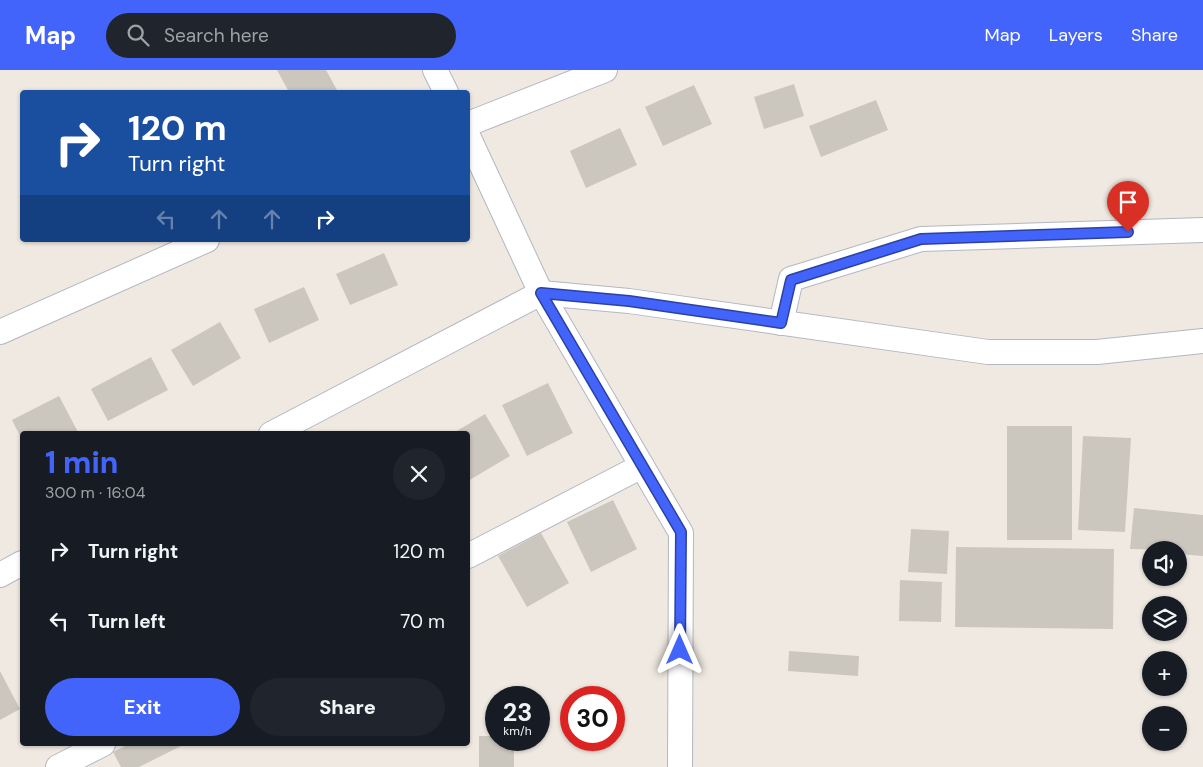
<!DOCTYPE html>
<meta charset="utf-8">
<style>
body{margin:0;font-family:"DM Sans",sans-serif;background:#20242c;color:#f1f3f6;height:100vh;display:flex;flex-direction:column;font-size:19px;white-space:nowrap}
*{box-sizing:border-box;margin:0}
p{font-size:16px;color:#9ea1a6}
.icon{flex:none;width:28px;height:28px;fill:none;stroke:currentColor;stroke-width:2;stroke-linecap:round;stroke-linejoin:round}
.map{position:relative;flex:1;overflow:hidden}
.side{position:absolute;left:20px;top:361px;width:450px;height:315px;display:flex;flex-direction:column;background:#171b24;border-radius:5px;box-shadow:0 1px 4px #0004}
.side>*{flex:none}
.top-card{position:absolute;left:20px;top:20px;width:450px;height:152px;border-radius:5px;box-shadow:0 1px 4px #0004;background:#1a4fa0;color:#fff;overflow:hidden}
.fabs{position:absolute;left:1142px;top:471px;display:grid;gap:10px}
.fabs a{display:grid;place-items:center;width:45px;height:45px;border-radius:50%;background:#171b24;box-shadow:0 1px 4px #0004;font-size:25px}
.speed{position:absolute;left:485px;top:616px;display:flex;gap:10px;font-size:25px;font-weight:700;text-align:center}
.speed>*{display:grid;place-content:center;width:65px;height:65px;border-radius:50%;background:#171b24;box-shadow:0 1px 4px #0004;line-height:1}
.speed small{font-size:12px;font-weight:400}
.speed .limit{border:8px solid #d22;background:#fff;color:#111}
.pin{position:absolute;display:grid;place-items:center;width:42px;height:42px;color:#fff;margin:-51px -21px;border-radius:50% 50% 50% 0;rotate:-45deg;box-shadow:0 0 5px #0007}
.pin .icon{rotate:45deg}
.me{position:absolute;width:55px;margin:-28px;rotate:0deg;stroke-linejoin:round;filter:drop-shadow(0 0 4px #0008)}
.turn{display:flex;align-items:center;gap:18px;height:105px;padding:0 25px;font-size:22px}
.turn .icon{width:65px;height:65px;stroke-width:2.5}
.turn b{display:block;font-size:35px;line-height:42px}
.lanes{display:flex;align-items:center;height:48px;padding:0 25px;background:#0003;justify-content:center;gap:25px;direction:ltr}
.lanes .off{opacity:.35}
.round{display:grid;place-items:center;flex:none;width:52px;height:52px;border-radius:26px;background:#20242c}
.overview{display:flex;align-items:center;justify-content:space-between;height:85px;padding:0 25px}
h1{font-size:30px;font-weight:800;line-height:38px;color:#4264fb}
.button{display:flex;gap:10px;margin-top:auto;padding:10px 25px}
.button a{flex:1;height:58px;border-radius:30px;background:#4264fb;color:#fff;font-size:20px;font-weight:800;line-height:58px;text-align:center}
.button a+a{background:#20242c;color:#f1f3f6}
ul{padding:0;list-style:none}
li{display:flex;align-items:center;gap:15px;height:70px;padding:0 25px}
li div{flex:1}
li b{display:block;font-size:19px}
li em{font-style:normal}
header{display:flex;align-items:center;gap:30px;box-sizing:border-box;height:70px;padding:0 25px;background:#4264fb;color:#fff}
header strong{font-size:24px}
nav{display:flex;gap:28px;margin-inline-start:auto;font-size:18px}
.search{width:350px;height:45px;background:#20242c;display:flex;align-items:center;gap:12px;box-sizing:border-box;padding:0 18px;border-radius:28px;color:#9ea1a6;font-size:19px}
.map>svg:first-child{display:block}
.building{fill:#cbc7bf}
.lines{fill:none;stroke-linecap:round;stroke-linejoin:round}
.street-casing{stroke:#b4b7c1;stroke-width:26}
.street{stroke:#fff;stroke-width:24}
.route-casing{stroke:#2b41a3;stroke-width:12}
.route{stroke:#4264fb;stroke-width:9}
</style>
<header>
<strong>Map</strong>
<div class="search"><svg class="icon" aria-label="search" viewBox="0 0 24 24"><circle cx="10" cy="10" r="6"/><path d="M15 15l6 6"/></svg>Search here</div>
<nav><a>Map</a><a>Layers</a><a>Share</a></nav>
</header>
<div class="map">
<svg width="1203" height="697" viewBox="0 0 1203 697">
<rect width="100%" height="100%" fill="#efe9e1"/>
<g class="building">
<path d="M277,0h49l12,22h-49z"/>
<path d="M794,14l10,32 -40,13 -10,-32z"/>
<path d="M694,15l18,39 -49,22 -18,-39z"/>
<path d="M876,30l12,30 -67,27 -12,-31z"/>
<path d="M620,58l17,37 -51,23 -16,-37z"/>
<path d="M384,183l14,32 -48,20 -14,-31z"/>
<path d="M304,217l15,33 -50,23 -15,-34z"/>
<path d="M220,252l21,36 -48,28 -22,-36z"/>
<path d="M151,287l17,33 -60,31 -17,-32z"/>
<path d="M548,313l25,50 -46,23 -25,-51z"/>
<path d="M59,326l20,38h-57v6l-10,-20z"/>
<path d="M485,344l25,42 -42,25v-47h-16z"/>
<rect x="1007" y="356" width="65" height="114"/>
<path d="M1083,366l48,2 -6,94 -47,-2z"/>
<path d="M613,430l24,49 -46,23 -24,-50z"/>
<path d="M1134,438l69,7v41l-24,-2v-4l-49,-1z"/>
<path d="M911,459l38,2 -2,43 -39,-2z"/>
<path d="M541,463l28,50 -42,24 -29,-51z"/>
<path d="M956,477l158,2 -1,80 -158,-2z"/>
<path d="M900,510l42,2 -1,40 -42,-1z"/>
<path d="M789,581l70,5 -1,20 -70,-5z"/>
<path d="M0,601l20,38 -20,11z"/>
<path d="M479,666h17v4h18v27h-35z"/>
<path d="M129,674h56l-46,23h-18l-8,-15z"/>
</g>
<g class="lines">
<defs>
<g id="street">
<path d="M435,0l11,22"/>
<path d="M468,54l137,-54"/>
<path d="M468,66l73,157 140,240 -1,234"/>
<path d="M781,253l10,-44 130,-40 282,-9"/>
<path d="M0,262l207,-92"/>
<path d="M271,364l270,-141 88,8 359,51h109l106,-11"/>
<path d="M468,486l174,-90"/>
<path d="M0,505l22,-12"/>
<path d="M58,697l45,-23"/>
</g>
</defs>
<use href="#street" class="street-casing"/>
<use href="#street" class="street"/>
</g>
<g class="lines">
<defs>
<path id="route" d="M680,580l1,-118 -140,-239 88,8 152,22 10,-43 130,-41 207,-7"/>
</defs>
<use href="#route" class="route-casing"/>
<use href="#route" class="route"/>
</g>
</svg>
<div class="fabs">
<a><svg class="icon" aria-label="sound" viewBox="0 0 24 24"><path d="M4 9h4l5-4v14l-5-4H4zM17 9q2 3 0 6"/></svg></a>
<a><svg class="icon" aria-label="layers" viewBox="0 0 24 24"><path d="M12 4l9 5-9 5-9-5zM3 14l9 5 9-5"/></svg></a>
<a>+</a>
<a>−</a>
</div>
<div class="speed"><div>23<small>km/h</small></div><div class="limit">30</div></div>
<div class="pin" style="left:1128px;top:162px;background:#d93025"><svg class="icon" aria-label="arrive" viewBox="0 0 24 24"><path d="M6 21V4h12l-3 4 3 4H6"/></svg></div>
<svg class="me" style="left:680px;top:580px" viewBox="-20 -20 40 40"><path d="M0-17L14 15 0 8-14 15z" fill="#4264fb" stroke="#fff" stroke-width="4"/></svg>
<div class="top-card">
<div class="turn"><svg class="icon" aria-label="right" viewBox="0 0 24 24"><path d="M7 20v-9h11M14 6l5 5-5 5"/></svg><div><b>120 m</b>Turn right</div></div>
<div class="lanes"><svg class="icon off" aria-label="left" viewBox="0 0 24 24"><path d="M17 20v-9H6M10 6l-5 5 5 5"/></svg><svg class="icon off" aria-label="ahead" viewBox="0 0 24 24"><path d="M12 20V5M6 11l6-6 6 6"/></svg><svg class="icon off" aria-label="ahead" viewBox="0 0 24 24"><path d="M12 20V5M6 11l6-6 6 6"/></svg><svg class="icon" aria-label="right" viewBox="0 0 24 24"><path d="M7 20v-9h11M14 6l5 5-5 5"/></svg></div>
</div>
<section class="side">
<div class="overview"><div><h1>1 min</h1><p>300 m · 16:04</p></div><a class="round"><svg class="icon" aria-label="close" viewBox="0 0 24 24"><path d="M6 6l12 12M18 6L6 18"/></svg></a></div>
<ul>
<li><svg class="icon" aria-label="right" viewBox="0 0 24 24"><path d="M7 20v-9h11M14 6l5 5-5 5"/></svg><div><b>Turn right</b></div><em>120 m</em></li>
<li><svg class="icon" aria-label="left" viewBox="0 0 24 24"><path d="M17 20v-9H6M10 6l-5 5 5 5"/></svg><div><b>Turn left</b></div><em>70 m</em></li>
</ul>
<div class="button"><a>Exit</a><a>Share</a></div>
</section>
</div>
